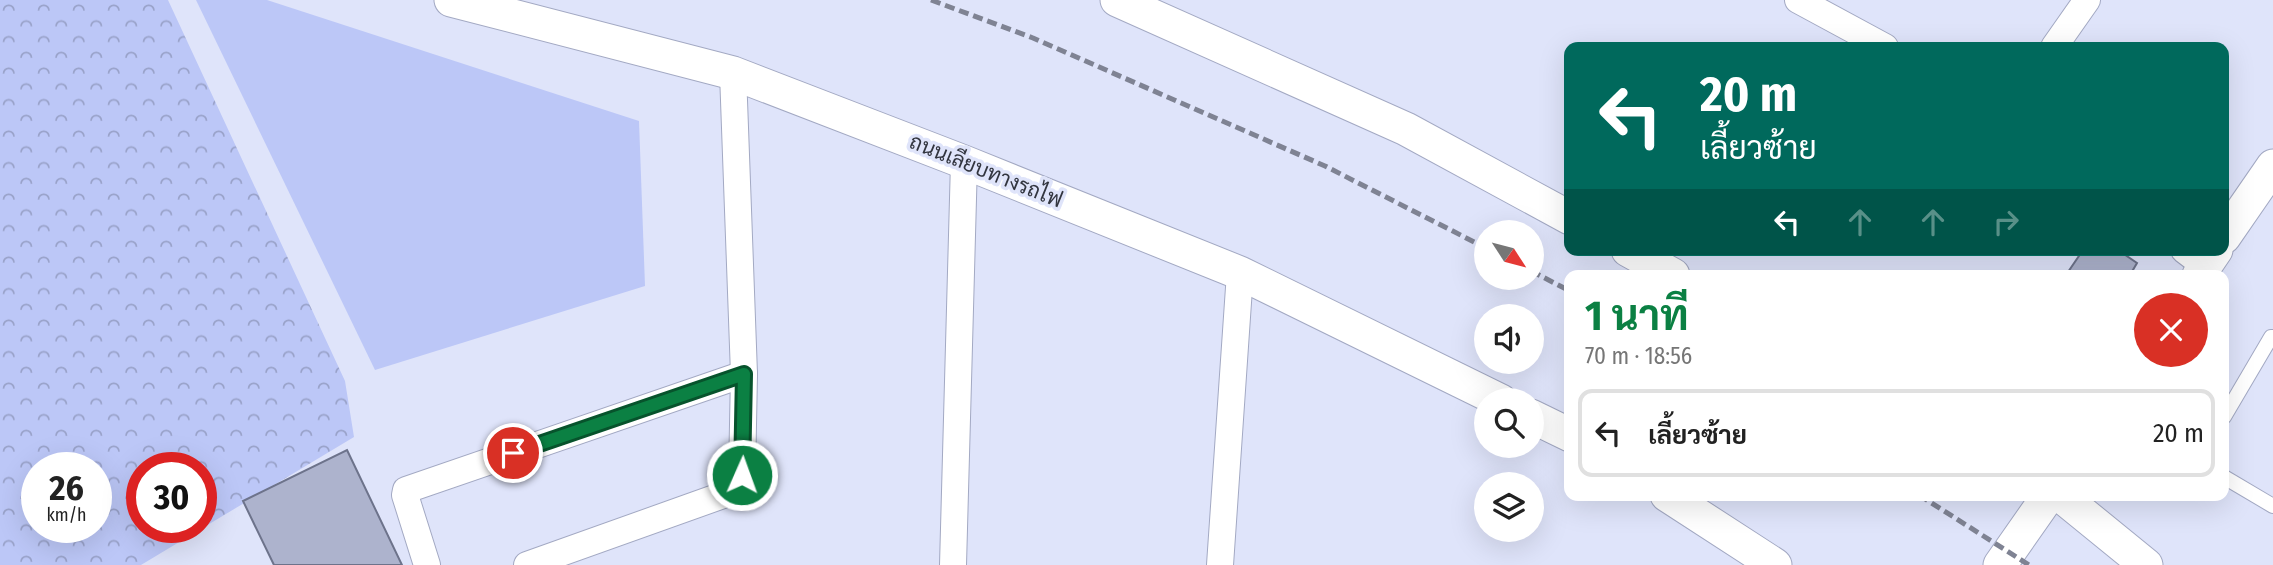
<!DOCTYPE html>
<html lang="th">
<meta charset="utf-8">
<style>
body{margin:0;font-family:"Fira Sans Condensed",Sarabun,sans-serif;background:#f2f2f2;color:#222;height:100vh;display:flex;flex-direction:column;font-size:26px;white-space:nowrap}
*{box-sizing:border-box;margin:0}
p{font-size:23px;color:#767676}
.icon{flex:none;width:38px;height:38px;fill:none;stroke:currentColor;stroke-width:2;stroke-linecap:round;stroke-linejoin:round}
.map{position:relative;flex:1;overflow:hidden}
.drawer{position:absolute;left:1564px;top:270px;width:665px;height:231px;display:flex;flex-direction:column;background:#fff;border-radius:14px;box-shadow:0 7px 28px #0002}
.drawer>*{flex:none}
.top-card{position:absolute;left:1564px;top:42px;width:665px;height:214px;border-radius:14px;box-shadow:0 7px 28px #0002;background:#00695c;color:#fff;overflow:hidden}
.needle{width:46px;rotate:126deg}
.fabs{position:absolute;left:1474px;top:220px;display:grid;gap:14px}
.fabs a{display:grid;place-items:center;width:70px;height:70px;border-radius:50%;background:#fff;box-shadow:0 7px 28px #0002;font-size:35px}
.speed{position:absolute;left:21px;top:452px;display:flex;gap:14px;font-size:35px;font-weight:700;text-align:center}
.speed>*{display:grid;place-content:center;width:91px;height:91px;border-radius:50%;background:#fff;box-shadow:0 7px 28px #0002;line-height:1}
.speed small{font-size:18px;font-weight:400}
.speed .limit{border:10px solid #d22;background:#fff;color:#111}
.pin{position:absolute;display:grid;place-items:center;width:60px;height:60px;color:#fff;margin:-30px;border:4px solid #fff;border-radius:50%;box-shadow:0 2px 7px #0007}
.me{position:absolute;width:77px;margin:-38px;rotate:2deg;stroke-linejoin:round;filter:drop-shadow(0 0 5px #0008)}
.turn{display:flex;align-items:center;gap:24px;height:147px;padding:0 21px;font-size:32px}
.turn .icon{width:91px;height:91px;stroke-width:2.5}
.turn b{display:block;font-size:49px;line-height:60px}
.lanes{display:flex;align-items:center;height:66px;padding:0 21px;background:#0003;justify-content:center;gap:35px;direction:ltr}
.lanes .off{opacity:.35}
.round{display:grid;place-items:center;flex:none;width:74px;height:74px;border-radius:37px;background:#f2f2f2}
.headline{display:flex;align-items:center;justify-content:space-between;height:119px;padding:0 21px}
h1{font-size:42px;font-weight:700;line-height:52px;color:#0b8043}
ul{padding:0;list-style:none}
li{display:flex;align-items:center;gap:21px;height:88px;margin:0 14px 10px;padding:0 7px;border:4px solid #e0e0e0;border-radius:14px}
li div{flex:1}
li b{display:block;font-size:26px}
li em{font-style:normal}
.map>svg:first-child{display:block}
.grass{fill:#bcc7f7}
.forest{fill:url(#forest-crowns);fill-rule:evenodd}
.building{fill:#adb3cd;stroke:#6d738b;stroke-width:2}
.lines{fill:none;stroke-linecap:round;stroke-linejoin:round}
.service-casing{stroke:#a3a9c3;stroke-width:16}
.minor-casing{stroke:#a3a9c3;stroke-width:28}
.tertiary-casing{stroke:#a3a9c3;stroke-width:35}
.service{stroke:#fff;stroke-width:14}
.minor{stroke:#fff;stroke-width:26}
.tertiary{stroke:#fff;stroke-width:33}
.rail{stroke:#7f8393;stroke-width:5;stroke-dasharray:10 5;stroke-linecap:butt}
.route-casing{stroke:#07532c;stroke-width:18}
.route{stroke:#0b8043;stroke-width:12}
.labels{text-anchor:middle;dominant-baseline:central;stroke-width:7;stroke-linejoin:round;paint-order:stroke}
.street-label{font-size:21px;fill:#32353f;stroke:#dfe4fa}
</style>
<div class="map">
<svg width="2273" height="565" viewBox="0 0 2273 565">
<defs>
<pattern id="forest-crowns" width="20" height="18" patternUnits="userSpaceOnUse" patternTransform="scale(1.75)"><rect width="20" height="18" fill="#bcc7f7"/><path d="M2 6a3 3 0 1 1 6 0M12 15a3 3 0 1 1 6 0" fill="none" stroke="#99a2c9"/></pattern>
</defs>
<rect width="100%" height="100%" fill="#dfe4fa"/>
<path class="grass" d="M196,0h71l372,121 6,165 -270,84z"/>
<path class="forest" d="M0,0h168l177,381 9,56 -213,128h-141zM37,467h59v60h-59zM142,467h59v60h-59z"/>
<g class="building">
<path d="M2083,250h35l19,13 -7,12h-64z"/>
<path d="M347,450l55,115h-128l-31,-64z"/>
</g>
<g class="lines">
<defs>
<g id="service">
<path d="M2224,417l47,-80h2"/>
<path d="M2224,477l49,29"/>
</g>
<g id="minor">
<path d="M1798,0l87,47"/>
<path d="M2054,47l33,-47"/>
<path d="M2184,250l21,16"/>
<path d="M427,565l-22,-70 1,-5 338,-116"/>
<path d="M527,565l199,-71 9,-8 7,-11 2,-101 -11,-301"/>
<path d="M953,565l11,-403"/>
<path d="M1220,565l20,-292"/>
</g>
<g id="tertiary">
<path d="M451,0l282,73 231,89 276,111 261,128"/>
<path d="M1117,0l289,129 164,89"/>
<path d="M2224,237l49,-71"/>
<path d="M1628,250l45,25"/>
<path d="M2199,275l17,-25"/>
<path d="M1531,416l39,19"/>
<path d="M1667,495l108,70"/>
<path d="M2060,495l86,70"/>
<path d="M2000,565l49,-70"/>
</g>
</defs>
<use href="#service" class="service-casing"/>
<use href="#minor" class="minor-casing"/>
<use href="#tertiary" class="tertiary-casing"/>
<use href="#service" class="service"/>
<use href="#minor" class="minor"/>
<use href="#tertiary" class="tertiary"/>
<g class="rail">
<path d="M931,0l102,38 292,128 161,82"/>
<path d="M1531,271l39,20"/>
<path d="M1919,495l110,70"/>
</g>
</g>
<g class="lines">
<defs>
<path id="route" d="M513,453l231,-79 -2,101"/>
</defs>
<use href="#route" class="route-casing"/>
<use href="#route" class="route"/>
</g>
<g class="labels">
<g class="street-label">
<text transform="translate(986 171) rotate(22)">ถนนเลียบทางรถไฟ</text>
</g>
</g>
</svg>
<div class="fabs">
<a><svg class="needle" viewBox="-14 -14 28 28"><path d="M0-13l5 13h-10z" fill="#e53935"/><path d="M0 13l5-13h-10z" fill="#767676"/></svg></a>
<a><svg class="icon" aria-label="sound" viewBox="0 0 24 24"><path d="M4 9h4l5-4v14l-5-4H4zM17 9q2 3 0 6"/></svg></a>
<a><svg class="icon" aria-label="search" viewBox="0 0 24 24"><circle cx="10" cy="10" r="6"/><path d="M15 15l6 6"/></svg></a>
<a><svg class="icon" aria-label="layers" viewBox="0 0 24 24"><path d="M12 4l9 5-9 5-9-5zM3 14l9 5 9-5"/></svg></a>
</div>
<div class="speed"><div>26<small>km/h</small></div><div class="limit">30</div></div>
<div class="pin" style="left:513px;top:453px;background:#d93025"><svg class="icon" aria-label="arrive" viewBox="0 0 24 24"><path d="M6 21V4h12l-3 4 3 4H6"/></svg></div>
<svg class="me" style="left:742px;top:475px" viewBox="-20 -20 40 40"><circle r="17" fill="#0b8043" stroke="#fff" stroke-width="3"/><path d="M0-11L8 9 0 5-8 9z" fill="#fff"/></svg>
<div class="top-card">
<div class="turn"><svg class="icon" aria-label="left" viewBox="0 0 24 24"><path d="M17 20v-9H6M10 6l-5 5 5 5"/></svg><div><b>20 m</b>เลี้ยวซ้าย</div></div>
<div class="lanes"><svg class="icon" aria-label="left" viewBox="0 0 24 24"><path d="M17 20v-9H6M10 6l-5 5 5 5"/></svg><svg class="icon off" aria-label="ahead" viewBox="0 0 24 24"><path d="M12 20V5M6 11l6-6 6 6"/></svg><svg class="icon off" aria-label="ahead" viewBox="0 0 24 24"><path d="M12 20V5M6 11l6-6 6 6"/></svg><svg class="icon off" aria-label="right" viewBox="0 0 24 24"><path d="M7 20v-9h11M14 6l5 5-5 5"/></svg></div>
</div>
<section class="drawer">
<div class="headline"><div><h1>1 นาที</h1><p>70 m · 18:56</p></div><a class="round" style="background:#d93025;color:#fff"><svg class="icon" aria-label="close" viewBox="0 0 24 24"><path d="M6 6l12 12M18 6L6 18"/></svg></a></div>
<ul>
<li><svg class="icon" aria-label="left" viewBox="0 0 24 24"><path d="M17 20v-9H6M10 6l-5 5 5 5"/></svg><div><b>เลี้ยวซ้าย</b></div><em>20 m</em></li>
</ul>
</section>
</div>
